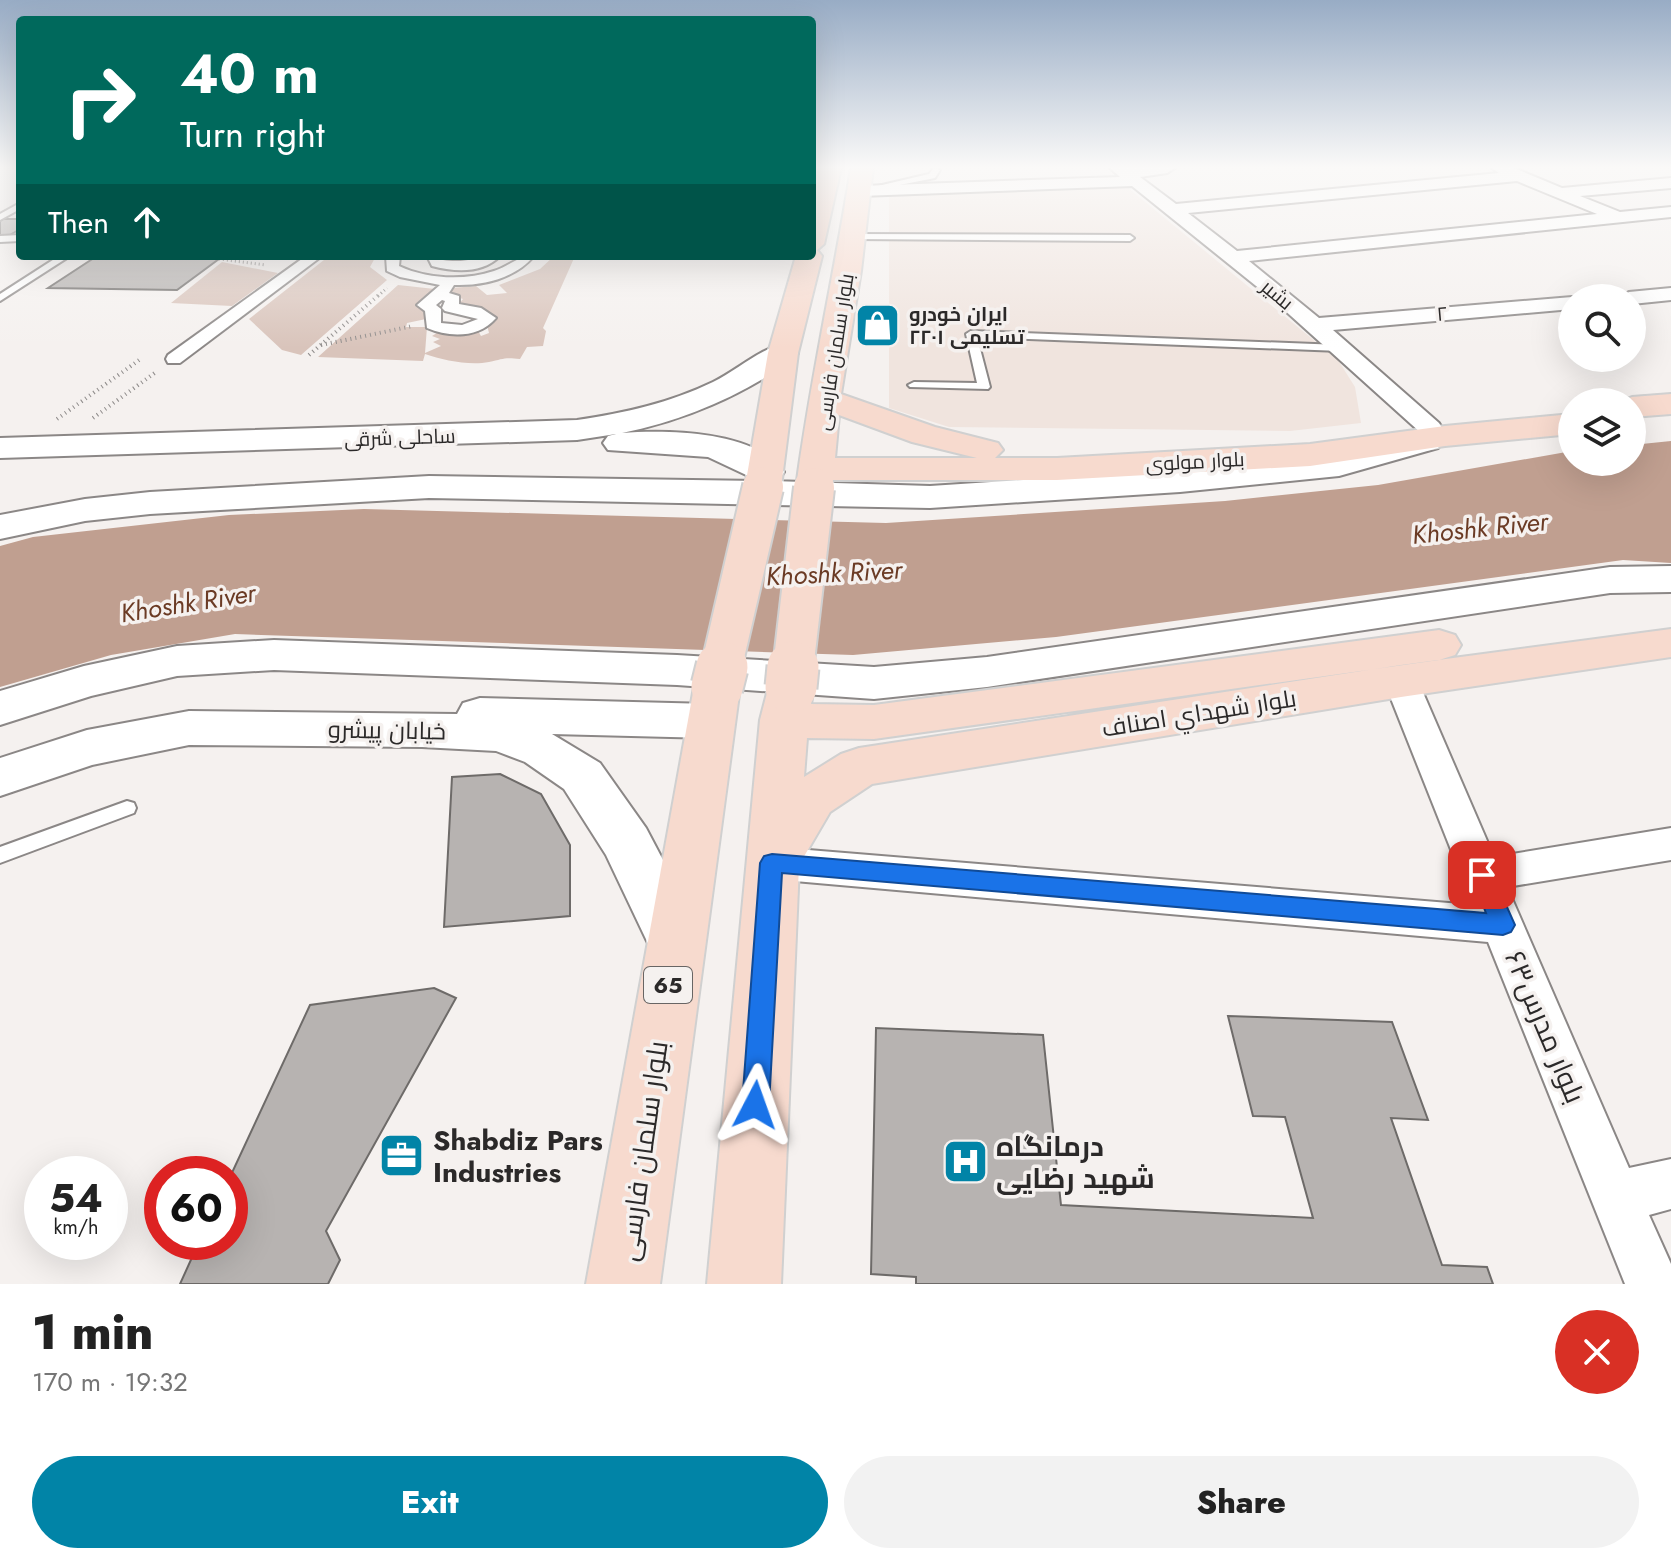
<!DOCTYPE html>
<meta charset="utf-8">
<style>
body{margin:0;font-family:Jost,Cairo,sans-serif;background:#f2f2f2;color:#222;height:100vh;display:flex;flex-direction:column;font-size:30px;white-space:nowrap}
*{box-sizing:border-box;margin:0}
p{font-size:26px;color:#767676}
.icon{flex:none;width:44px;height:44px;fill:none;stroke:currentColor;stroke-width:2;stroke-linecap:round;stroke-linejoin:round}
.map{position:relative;height:1284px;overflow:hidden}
.panel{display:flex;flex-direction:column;background:#fff;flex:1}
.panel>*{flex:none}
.hud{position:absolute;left:16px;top:16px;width:800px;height:244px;border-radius:8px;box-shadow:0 8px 32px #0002;background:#00695c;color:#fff;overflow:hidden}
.tools{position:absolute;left:1558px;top:284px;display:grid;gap:16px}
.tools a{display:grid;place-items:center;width:88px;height:88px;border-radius:50%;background:#fff;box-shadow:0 8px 32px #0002;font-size:40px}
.speed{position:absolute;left:24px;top:1156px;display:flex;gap:16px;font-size:40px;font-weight:700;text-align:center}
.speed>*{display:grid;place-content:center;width:104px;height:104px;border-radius:50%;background:#fff;box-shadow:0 8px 32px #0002;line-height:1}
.speed small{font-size:20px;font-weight:400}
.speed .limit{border:12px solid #d22;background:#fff;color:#111}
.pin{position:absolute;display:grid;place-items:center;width:68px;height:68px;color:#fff;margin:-34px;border-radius:16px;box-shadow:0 4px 12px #0006}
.me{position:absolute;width:88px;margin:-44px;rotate:4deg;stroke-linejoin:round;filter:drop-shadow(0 0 6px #0008)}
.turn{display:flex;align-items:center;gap:28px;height:168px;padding:0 32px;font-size:36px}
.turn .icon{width:104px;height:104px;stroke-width:2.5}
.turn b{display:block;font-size:56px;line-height:68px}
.then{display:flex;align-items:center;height:76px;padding:0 32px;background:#0003;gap:16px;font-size:30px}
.round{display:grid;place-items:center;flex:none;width:84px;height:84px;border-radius:42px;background:#f2f2f2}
.summary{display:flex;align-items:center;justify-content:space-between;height:136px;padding:0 32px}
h1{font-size:48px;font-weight:800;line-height:60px}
.primary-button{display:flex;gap:16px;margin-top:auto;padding:16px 32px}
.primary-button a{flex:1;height:92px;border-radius:48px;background:#0184a7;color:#fff;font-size:32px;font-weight:800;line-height:92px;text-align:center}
.primary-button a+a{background:#f2f2f2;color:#222}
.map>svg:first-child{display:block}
.built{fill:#f0e4de}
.green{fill:#d9c4bb}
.water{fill:#c09f90}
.building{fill:#b7b3b1;stroke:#6e6b69;stroke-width:2}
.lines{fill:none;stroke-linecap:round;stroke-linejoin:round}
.service-casing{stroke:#8b8786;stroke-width:4}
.pedestrian-casing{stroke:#8b8786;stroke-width:4}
.minor-casing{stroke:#8b8786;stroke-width:4}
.secondary-casing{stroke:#8b8786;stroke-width:4}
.primary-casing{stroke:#d0d0d0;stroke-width:4}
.path-far1{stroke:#8e8b8a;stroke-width:3;stroke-dasharray:1 3;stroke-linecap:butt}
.path{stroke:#8e8b8a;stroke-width:4;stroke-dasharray:1 4;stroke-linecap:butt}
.service{fill:#fff;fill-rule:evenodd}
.pedestrian{fill:#fff;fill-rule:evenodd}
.minor{fill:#fff;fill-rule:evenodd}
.secondary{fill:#fff;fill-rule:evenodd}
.primary{fill:#f7dace;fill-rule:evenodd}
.primary-bridge-far1-casing{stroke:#d0d0d0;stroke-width:44;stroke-linecap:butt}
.primary-bridge-casing{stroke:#d0d0d0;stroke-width:55;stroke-linecap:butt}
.primary-bridge-far1{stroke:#f7dace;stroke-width:40}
.primary-bridge{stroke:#f7dace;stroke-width:51}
.route{fill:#1a73e8;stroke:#114b97;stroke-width:2}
.labels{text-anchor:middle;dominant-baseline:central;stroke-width:7;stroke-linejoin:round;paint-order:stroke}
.far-street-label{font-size:20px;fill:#2b2929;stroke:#f5f1ef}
.far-poi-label{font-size:20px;font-weight:bold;fill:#2b2929;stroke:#f5f1ef;text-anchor:start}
.shield{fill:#f5f1ef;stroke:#686564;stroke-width:2}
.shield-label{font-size:22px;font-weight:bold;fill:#2b2929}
.street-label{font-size:24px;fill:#2b2929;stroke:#f5f1ef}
.water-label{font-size:26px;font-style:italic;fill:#6b3b25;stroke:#f5f1ef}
.near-street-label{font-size:28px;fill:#2b2929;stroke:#f5f1ef}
.near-poi-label{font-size:28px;font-weight:bold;fill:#2b2929;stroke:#f5f1ef;text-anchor:start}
</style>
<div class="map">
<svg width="1671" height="1284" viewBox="0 0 1671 1284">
<rect width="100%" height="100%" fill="#f5f1ef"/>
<path class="built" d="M1122,183l216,177 17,27 6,36 -71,8 -341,-4 -60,-19v-216z"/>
<g class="green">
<path d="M329,256h47l-6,11 17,13 -86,75 -19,-5 -33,-31z"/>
<path d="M554,256h21l-32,72 3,3 -3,15 -16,1 -7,12c-16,-2 -17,0 -31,3 -20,4 -46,-2 -64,-8l-2,7 -105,-4 80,-72 37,4 -15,18 8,4 -2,8 -19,4 -1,4h21l-2,26 16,-7 -8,-4 7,-3 -8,-3 8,-5 37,-2 4,7 8,-3 -2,-8 6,-7 -6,-7 -30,-5 6,-7 -15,-5 3,-6 25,-2 11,9 20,-2 -8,-8 41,-16z"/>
<path d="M222,262l56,11 -46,33 -61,-3z"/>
</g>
<path class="water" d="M1671,441v122l-48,-3 -567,77 -203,18 -618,-21 -124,21 -111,32v-141l33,-9 196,-22 135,-6 522,14 339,-22 153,-16 194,-34v11h60v-17z"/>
<g class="building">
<path d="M3,219h17v10l-20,12v-20z"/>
<path d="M97,256h126l-46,34 -129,-2z"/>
<path d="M500,774l41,20 29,51v71l-126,11 8,-150z"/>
<path d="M434,988l22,10 -130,233 14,29 -12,24h-148l19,-42h31v-65l80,-172z"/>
<path d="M1228,1016l164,6 36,98 -37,-2 51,147 45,2 6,17h-577v-7l-45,-3 5,-246 167,7 18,170 252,13 -28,-101 -32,-1z"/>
</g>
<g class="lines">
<defs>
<g id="service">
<path d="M934,168l6,2 -5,8 -66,13 -4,-2 64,-15z"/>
<path d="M20,203v6l-20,11v-6z"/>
<path d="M851,234l279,1 4,3 -4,3 -276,-2 -3,-1z"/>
<path d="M20,235v6l-20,1v-6z"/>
<path d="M59,256h11l-70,45v-7z"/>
<path d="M971,331l369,14 5,3 -5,3 -363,-14 13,50 -2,2 -78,-2 -2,-2 6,-3 63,1 -11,-49z"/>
<path d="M127,801l7,2 2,5 -2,5 -134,50v-16z"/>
</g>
<g id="pedestrian">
<path d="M306,256h16l-142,107h-12l-2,-4 2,-4z"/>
<path d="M386,256h14l-1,10c28,13 65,15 95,5 16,-5 23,-15 40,-15 -20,23 -51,30 -80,29l-5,8 10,3v8l22,4 15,10c-17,20 -46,20 -69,10l-2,-17 -8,-6 23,-20 -40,-8 -13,-6zM442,300l3,1 -3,7 3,3 33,8 -16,6 -21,-2v-14l-5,-4z"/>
<path d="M427,256h14l2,4c21,4 37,-4 57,-4 -18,18 -45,16 -68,10z"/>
</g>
<g id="minor">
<path d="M1110,168h65l-8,5 -27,4 36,27 323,-31 -7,-5h22l48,20 109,-10v10l-91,8 40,16 51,-5v10l-422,44 70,57 253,-21 4,1h-4v11l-239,21 106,93 3,5 -3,5h-18l-150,-135 -139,-112 -272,10 -8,-5 8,-5 260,-9zM1517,181l80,33 -360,37 -49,-38z"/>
<path d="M1671,288v12l-39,4v-6h-13l10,-6z"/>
<path d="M1401,670l12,3 5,8 76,176 177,-29v32l-164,27 122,281 42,-9v50l-22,6 22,49v20h-46l-137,-342 -716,-63 -14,-5 -6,-11 6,-11 14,-5 701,58 -89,-224 5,-8z"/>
</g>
<g id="secondary">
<path d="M783,344l11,3 4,6 -4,6c-54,37 -108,61 -172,74 45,-3 133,-3 162,39l-5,8 -7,1 158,5 250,-16 157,-15 89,-24 12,3 5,7 -5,7 -99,28 -159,16 -250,16 -501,-10 -279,16 -65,7 -85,18v-24l85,-16 65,-7 279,-16 330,5 -51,-24 -100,-7 -5,-7 5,-7 8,-2 -39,6 -577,18v-20l577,-18c48,-7 92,-17 136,-38 23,-11 45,-32 70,-38z"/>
<path d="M1671,566v26l-61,1 -623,94 -113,12 -197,-14 -403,-15 -97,6 -86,20 -91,29v-34l84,-25 93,-20 97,-6 403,15 197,12 113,-10 623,-90z"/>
<path d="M480,698l230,6 17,5 7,12 -7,12 -17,5 -158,-4 48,29 46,65 58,110 -8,18 -21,7 -21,-7 -48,-101 -42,-66 -39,-27 -29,-11 -74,-4 -233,-2 -97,20 -92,31v-38l87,-28 102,-19 268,3 6,-11z"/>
</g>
<g id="primary">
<path d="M819,168h22l-17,76 -7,6 5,6 -24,97 -17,134 -5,8 -13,3 -13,-3 -5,-8 23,-134 28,-97h16v-60z"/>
<path d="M851,168h22l-12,103 -20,123 94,33 63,16 5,7 -8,8h62l253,-14 135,-18 127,-12v20l-127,12 -135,20 -253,14h-224l-6,16 -13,3 -13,-3 -5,-8c14,-107 38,-213 55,-320zM839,415l73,27 65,16h-142z"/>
<path d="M1671,394v20l-39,3v-15h-13l13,-5z"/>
<path d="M1671,629v28l-270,40 -529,87 -42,28 -31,53 -18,419h-74l53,-564 7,-27 7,-11 16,-5 16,5 7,11 -2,11 63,1 565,-75 16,5 6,10 -6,10 -16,5 -565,79 -67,-1 -3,39 37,-23 18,-6 542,-83z"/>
<path d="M717,671l16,5 7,11 -80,597h-74l108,-597 7,-11z"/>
</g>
</defs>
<use href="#service" class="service-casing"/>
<use href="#pedestrian" class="pedestrian-casing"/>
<use href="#minor" class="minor-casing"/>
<use href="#secondary" class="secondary-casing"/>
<use href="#primary" class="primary-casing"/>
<g class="path-far1">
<path d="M219,259l47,6"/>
<path d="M378,296l9,-8"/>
</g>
<g class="path">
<path d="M321,345l92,-19"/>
<path d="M309,355l71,-61"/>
<path d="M93,418l63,-46"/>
<path d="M57,419l85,-61"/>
</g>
<use href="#service" class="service"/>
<use href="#pedestrian" class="pedestrian"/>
<use href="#minor" class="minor"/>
<use href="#secondary" class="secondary"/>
<use href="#primary" class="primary"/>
<defs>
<g id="primary-bridge-far1">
<path d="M721,669l42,-182"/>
<path d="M793,669l21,-181"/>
</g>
<g id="primary-bridge">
<path d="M717,687l5,-20"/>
<path d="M791,687l2,-20"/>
</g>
</defs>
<use href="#primary-bridge-far1" class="primary-bridge-far1-casing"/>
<use href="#primary-bridge" class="primary-bridge-casing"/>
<use href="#primary-bridge-far1" class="primary-bridge-far1"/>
<use href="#primary-bridge" class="primary-bridge"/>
</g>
<linearGradient id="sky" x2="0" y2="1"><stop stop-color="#98acc5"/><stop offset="0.48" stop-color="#faf9f8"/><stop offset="1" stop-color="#faf9f8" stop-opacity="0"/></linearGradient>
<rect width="1671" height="348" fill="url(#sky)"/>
<path class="route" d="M772,854l714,59 -15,-38 3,-6 8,-3 8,3 25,56 -4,7 -8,3 -721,-62 -13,232 -4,9 -10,4 -9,-4 -4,-9 18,-242 4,-7z"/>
<defs>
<symbol id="shop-square" viewBox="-11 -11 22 22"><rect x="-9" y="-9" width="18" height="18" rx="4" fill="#0184a7" stroke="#f5f1ef"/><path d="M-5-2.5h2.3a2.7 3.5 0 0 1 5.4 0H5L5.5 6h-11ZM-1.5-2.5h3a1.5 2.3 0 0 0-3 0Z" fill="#fff"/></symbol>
<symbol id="office-square" viewBox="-11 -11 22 22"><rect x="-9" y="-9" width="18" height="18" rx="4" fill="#0184a7" stroke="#f5f1ef"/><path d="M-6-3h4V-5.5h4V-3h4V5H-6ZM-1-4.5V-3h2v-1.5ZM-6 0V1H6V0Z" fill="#fff"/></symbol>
<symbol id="hospital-square" viewBox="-11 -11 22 22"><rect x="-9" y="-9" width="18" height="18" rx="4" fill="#0184a7" stroke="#f5f1ef"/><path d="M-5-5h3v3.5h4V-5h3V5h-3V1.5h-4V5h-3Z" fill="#fff"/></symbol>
</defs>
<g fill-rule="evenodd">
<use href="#shop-square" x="852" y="300" width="51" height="51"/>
<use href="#office-square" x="376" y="1130" width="51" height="51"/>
<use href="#hospital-square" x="940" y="1136" width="51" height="51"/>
</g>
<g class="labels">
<g class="far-street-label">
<text transform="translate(1277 295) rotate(40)">بشیر</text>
<text transform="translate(1442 314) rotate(-5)">۲</text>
<text transform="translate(835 352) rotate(-81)">بلوار سلمان فارسی</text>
<text transform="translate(400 438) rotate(-2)">ساحلی شرقی</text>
<text transform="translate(1195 462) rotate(-3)">بلوار مولوی</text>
</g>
<g class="far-poi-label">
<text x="909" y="314">ایران خودرو<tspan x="909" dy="23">تسلیمی ۲۲۰۱</tspan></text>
</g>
<rect class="shield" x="644" y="967" width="48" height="36" rx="6"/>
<g class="shield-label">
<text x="668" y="985">65</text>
</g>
<g class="street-label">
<text transform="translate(1199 713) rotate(-9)">بلوار شهداي اصناف</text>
<text transform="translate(387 730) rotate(1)">خیابان پیشرو</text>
</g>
<g class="water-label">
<text transform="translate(1480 528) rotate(-6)">Khoshk River</text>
<text transform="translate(834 573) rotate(-3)">Khoshk River</text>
<text transform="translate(188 603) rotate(-9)">Khoshk River</text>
</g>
<g class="near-street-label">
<text transform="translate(1545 1027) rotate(67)">بلوار مدرس۶۳</text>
<text transform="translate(643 1151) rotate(-82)">بلوار سلمان فارسی</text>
</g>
<g class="near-poi-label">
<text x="433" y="1140">Shabdiz Pars<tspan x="433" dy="32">Industries</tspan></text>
<text x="996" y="1146">درمانگاه<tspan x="996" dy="32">شهید رضایی</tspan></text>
</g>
</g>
</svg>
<div class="tools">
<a><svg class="icon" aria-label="search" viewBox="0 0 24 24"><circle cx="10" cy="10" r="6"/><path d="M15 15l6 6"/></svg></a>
<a><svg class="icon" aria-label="layers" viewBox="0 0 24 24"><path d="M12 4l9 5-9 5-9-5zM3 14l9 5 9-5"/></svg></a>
</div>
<div class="speed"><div>54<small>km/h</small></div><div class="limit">60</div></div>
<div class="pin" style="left:1482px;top:875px;background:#d93025"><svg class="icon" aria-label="arrive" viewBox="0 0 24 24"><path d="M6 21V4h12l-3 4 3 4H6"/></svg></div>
<svg class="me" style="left:755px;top:1105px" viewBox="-20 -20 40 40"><path d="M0-17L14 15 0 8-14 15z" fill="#1a73e8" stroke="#fff" stroke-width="4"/></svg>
<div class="hud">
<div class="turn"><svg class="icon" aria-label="right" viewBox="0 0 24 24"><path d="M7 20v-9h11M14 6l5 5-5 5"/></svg><div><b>40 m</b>Turn right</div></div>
<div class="then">Then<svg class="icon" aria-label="ahead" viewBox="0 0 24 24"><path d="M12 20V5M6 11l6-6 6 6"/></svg></div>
</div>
</div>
<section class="panel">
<div class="summary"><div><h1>1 min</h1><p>170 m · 19:32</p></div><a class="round" style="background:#d93025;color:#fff"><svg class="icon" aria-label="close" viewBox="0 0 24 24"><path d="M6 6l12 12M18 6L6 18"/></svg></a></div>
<div class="primary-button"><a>Exit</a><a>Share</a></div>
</section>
